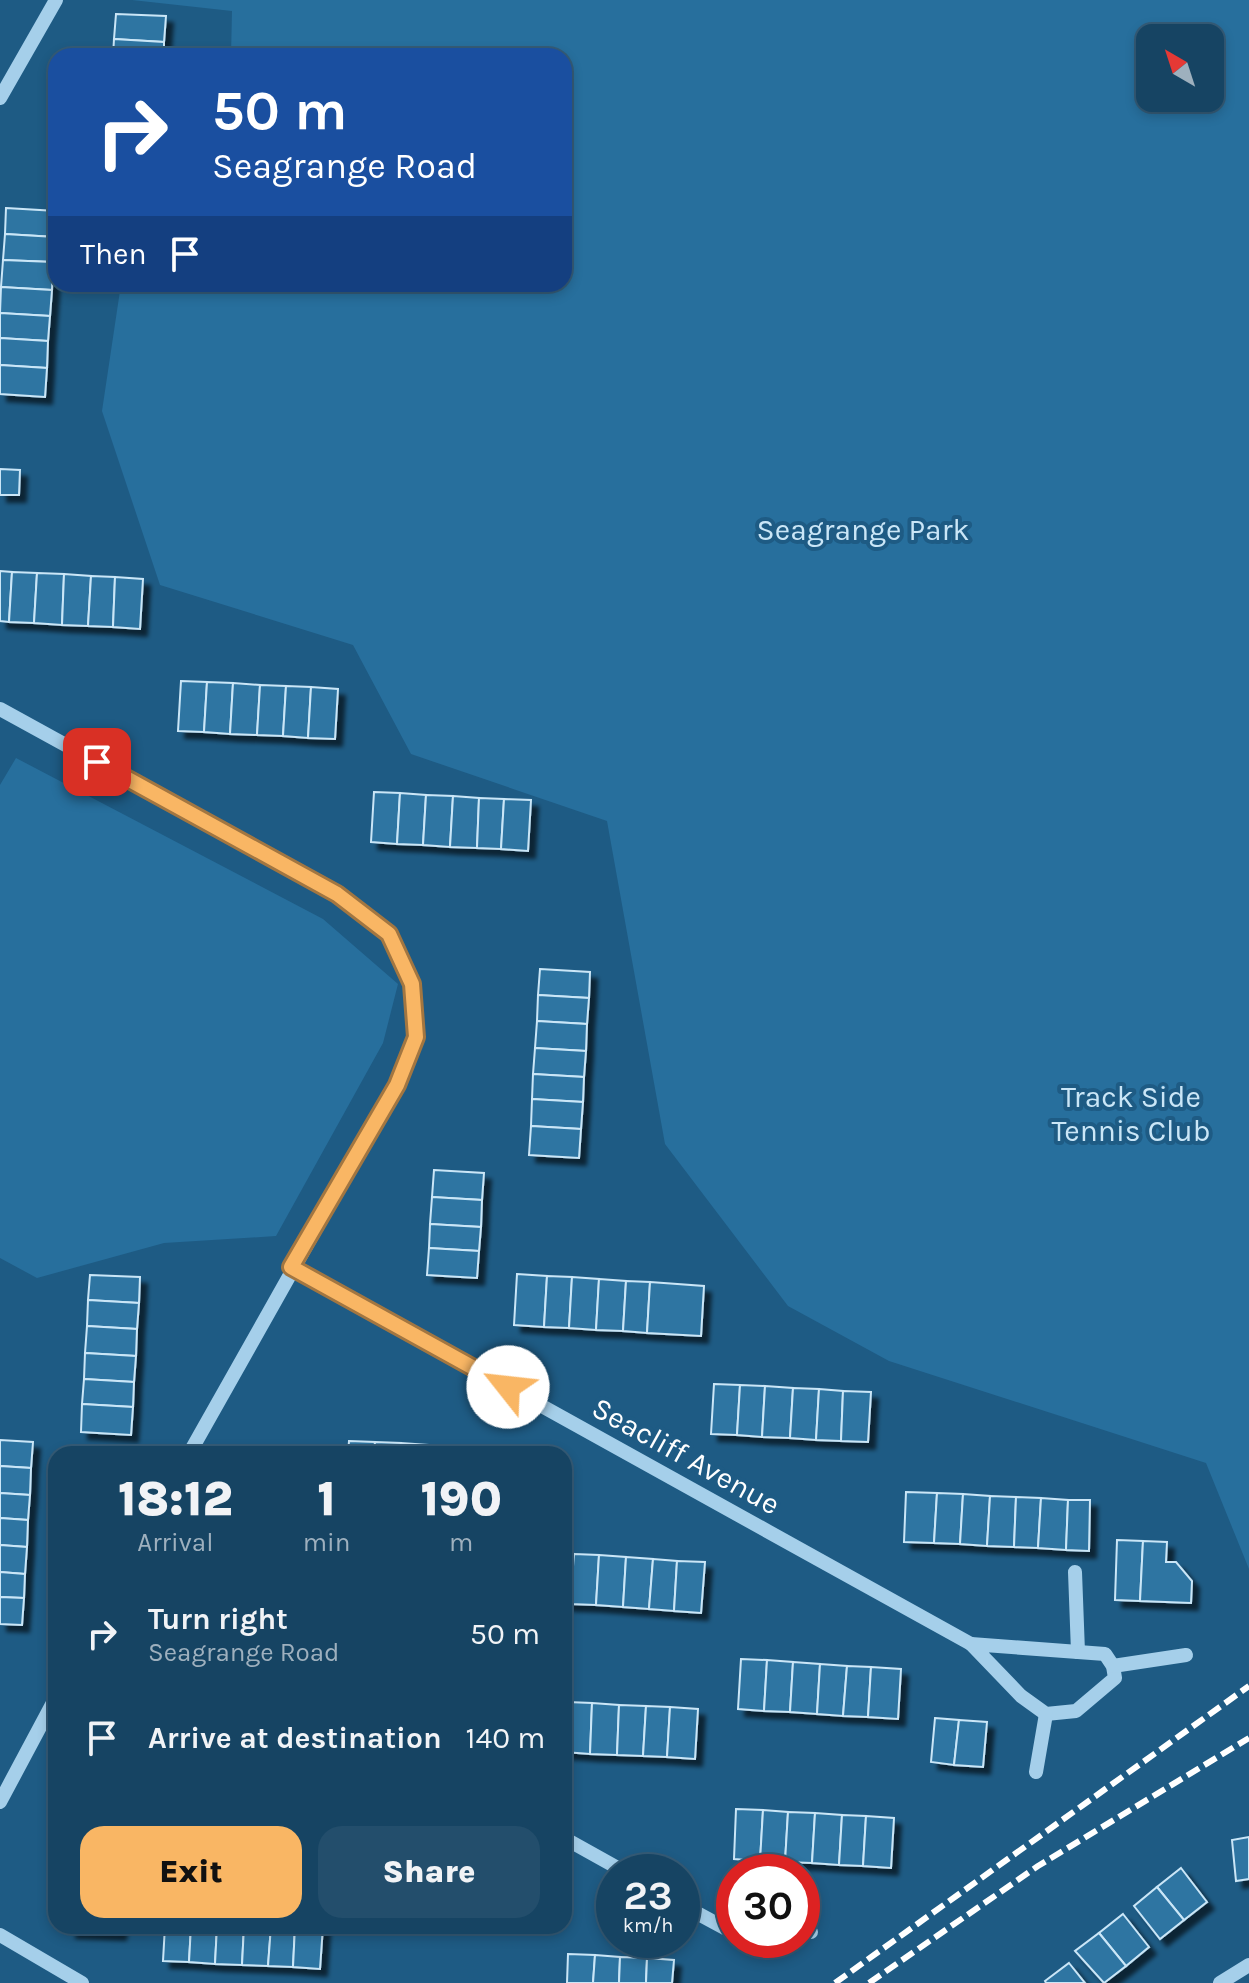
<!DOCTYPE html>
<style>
body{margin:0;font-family:Karla,sans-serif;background:#234e6c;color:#f1f3f6;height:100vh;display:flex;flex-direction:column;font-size:30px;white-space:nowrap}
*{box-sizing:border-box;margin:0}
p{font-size:26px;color:#9eb0be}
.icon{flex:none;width:44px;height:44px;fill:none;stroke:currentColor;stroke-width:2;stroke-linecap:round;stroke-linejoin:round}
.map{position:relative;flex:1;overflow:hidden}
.details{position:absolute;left:48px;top:1446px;width:524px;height:488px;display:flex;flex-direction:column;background:#164463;border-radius:24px;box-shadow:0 4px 12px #0003,0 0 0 2px #355c78}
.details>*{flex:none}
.top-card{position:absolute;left:48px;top:48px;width:524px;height:244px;border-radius:24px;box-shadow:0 4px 12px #0003,0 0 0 2px #355c78;background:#1a4fa0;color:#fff;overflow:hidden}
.needle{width:52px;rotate:321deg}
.fabs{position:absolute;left:1136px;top:24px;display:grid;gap:16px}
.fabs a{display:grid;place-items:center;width:88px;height:88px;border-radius:16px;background:#164463;box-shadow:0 4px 12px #0003,0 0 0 2px #355c78;font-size:40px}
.speed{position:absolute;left:596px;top:1854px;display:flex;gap:16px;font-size:40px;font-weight:700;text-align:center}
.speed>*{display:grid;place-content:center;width:104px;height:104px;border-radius:50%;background:#164463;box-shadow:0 4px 12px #0003,0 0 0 2px #355c78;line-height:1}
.speed small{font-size:20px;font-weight:400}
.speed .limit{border:12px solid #d22;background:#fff;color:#111}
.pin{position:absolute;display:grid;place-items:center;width:68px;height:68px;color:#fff;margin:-34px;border-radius:16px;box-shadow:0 4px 12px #0006}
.me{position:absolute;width:88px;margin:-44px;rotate:299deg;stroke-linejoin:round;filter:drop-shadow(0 0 6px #0008)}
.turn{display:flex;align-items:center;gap:28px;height:168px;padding:0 32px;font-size:36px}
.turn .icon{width:104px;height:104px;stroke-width:2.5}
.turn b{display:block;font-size:56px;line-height:68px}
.then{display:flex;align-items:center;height:76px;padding:0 32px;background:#0003;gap:16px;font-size:30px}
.eta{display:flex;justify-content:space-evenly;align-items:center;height:136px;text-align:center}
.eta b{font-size:48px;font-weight:800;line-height:56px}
.cta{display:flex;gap:16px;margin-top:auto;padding:16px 32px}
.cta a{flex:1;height:92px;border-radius:24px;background:#f9b664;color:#111;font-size:32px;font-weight:800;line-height:92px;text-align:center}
.cta a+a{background:#234e6c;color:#f1f3f6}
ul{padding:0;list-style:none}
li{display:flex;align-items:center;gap:24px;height:104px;padding:0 32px}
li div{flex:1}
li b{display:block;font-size:30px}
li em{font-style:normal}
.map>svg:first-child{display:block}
.park{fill:#276f9d;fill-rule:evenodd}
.building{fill:#2d74a2;stroke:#cae6f7;stroke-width:2;filter:url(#shadow)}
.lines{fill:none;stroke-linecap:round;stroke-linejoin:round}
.minor{stroke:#a5cfea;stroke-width:14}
.rail{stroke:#fff;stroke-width:6;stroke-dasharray:14 6;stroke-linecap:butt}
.route-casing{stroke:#a27641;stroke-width:20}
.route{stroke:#f9b664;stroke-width:14}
.labels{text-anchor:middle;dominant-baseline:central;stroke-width:8;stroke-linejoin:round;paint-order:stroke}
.park-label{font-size:30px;fill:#cae6f7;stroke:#1e5b84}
.street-label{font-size:30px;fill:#fff;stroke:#1e5b84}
</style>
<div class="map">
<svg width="1249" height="1983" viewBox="0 0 1249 1983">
<defs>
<filter id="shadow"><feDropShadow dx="7" dy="7" stdDeviation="2" flood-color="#0009"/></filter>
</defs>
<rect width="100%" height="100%" fill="#1e5b84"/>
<g class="park">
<path d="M132,0h1117v1569l-43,-106 -317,-102 -101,-55 -123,-162 -58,-323 -196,-67 -58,-109 -193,-60 -58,-174 19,-127h443v-228h-333l1,-45zM1210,38v60h-60v-60z"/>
<path d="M16,758l307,161 75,65 -15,59 -107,193 -112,7 -127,35 -37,-20v-473z"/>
</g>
<g class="building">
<path d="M116,14l50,2 -2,26 -50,-3z"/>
<path d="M114,39l50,3v14h-51z"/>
<path d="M6,208l50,3 -1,26 -50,-3z"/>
<path d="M5,234l50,3 -2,25 -50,-2z"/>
<path d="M3,260l50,2 -1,28 -51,-3z"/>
<path d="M1,287l51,3 -2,26 -50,-3z"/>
<path d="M0,313l50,3 -2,25 -48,-3z"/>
<path d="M0,338l48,3 -1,27 -47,-3z"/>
<path d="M0,365l47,3 -2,29 -45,-3z"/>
<path d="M0,469l20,1 -1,25h-19z"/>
<path d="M0,571l12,1 -3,50 -9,-1z"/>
<path d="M12,572l25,1 -3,50 -25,-1z"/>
<path d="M37,573l27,1 -2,51 -28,-2z"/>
<path d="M64,574l27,2 -3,50 -26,-1z"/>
<path d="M91,576l24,1 -2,50 -25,-1z"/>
<path d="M115,577l28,2 -3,50 -27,-2z"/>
<path d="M181,681l26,1 -3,50 -26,-1z"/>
<path d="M207,682l26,1 -3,51 -26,-2z"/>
<path d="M233,683l27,2 -3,50 -27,-1z"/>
<path d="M260,685l26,1 -3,50 -26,-1z"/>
<path d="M286,686l25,1 -3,51 -25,-2z"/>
<path d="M311,687l27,2 -3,50 -27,-1z"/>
<path d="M374,792l26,1 -3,51 -26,-2z"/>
<path d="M400,793l26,2 -3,50 -26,-1z"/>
<path d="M426,795l27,1 -3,51 -27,-2z"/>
<path d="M453,796l26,2 -2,50 -27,-1z"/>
<path d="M479,798l25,1 -3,50 -24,-1z"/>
<path d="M504,799l27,1 -3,51 -27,-2z"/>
<path d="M540,969l50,3 -1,26 -51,-3z"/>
<path d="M538,995l51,3 -2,26 -50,-3z"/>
<path d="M537,1021l50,3 -1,27 -51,-3z"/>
<path d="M535,1048l51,3 -2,26 -51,-3z"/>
<path d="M533,1074l51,3 -1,25 -51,-3z"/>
<path d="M532,1099l51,3 -2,27 -50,-3z"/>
<path d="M531,1126l50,3 -2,29 -50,-3z"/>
<path d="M434,1170l50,3 -2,27 -50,-3z"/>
<path d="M432,1197l50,3 -1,27 -51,-3z"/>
<path d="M430,1224l51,3 -2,24 -50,-3z"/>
<path d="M429,1248l50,3 -2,27 -50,-3z"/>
<path d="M517,1274l30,2 -3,51 -30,-2z"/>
<path d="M90,1275l50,2 -1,26 -51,-3z"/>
<path d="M547,1276l25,1 -3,51 -25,-1z"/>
<path d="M572,1277l27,2 -3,51 -27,-2z"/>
<path d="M599,1279l27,2 -3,50 -27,-1z"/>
<path d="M626,1281l24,1 -3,51 -24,-2z"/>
<path d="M650,1282l54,4 -3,50 -54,-3z"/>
<path d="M88,1300l51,3 -2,26 -50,-3z"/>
<path d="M87,1326l50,3 -1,27 -51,-3z"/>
<path d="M85,1353l51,3 -2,26 -50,-3z"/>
<path d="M84,1379l50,3 -1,25 -51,-3z"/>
<path d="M714,1384l26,1 -3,50 -26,-1z"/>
<path d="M740,1385l25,1 -3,51 -25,-2z"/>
<path d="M765,1386l28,2 -3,50 -28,-1z"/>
<path d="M793,1388l26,1 -3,51 -26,-2z"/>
<path d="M819,1389l24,2 -2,50 -25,-1z"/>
<path d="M843,1391l28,1 -3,50 -27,-1z"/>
<path d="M82,1404l51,3 -2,28 -50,-3z"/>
<path d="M0,1440l33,2 -2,26 -31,-2z"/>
<path d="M349,1441l26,1 -1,12h-26z"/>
<path d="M375,1442l26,1 -1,11h-26z"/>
<path d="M401,1443l27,2 -1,9h-27z"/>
<path d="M428,1445l26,2v7h-27z"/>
<path d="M454,1447l25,1v6h-25z"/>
<path d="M479,1448l27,2v4h-27z"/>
<path d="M0,1466l31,2 -1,27 -30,-2z"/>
<path d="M906,1492l31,1 -3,50 -30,-1z"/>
<path d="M0,1493l30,2 -2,25 -28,-2z"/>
<path d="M937,1493l26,1 -3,50 -26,-1z"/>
<path d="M963,1494l27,2 -3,50 -27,-2z"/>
<path d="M990,1496l26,1 -2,50 -27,-1z"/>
<path d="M1016,1497l25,1 -3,50 -24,-1z"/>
<path d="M1041,1498l27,2 -2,50 -28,-2z"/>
<path d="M1068,1500h22l-1,51 -23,-1z"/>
<path d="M0,1518l28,2 -1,27 -27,-2z"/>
<path d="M1117,1540l26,1 -3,60 -25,-1z"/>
<path d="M1143,1541l24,1 -1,20h10l16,19 -1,22 -51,-2z"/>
<path d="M0,1545l27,2 -2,27 -25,-2z"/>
<path d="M564,1553l10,1 -4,50 -6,-1z"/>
<path d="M574,1554l25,1 -3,50 -26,-1z"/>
<path d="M599,1555l27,2 -3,50 -27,-2z"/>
<path d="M626,1557l27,2 -4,50 -26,-2z"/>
<path d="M653,1559l24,2 -3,50 -25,-2z"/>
<path d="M677,1561l28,1 -4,51 -27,-2z"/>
<path d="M0,1572l25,2 -1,24 -24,-1z"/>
<path d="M0,1597l24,1 -2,27 -22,-1z"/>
<path d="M741,1659l26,1 -3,51 -26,-2z"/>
<path d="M767,1660l26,2 -3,50 -26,-1z"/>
<path d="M793,1662l27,2 -3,50 -27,-2z"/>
<path d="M820,1664l27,2 -4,50 -26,-2z"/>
<path d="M847,1666l24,1 -3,50 -25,-1z"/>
<path d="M871,1667l30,2 -3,50 -30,-2z"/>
<path d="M564,1702h3l-3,47z"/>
<path d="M567,1702l25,1 -2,51 -26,-2z"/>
<path d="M592,1703l27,2 -2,50 -27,-1z"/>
<path d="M619,1705l27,1 -3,50 -26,-1z"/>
<path d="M646,1706l24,1 -3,50 -24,-1z"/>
<path d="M670,1707l28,2 -3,50 -28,-2z"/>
<path d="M935,1718l24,2 -5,45 -23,-3z"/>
<path d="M959,1720l28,2 -4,45 -29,-2z"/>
<path d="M736,1809l27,1 -3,51 -26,-2z"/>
<path d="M763,1810l25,2 -3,50 -25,-1z"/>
<path d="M788,1812l27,1 -3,50 -27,-1z"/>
<path d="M815,1813l27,2 -3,50 -27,-2z"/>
<path d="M842,1815l24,1 -3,50 -24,-1z"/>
<path d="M866,1816l28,2 -3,50 -28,-2z"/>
<path d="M1249,1837v42l-13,2 -4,-41z"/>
<path d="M1181,1868l26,34 -23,18 -27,-33z"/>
<path d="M1157,1887l27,33 -24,19 -26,-33z"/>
<path d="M1123,1914l26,33 -23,19 -27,-33z"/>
<path d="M70,1926h50l-1,7 -50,-2z"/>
<path d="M165,1926h26l-2,36 -26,-1z"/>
<path d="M191,1926h26l-2,38 -26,-2z"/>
<path d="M217,1926h27l-2,39 -27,-1z"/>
<path d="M244,1926h27l-3,40 -26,-1z"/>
<path d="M271,1926h24l-2,41 -25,-1z"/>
<path d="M295,1926h28l-3,43 -27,-2z"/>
<path d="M1099,1933l27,33 -22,17 -29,-32z"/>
<path d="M568,1954l27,1 -2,28h-26z"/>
<path d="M595,1955l25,2 -1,26h-26z"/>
<path d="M620,1957l27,1 -1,25h-27z"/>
<path d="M647,1958l27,2 -2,23h-26z"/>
<path d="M1069,1963l16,20h-39l-1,-2z"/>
</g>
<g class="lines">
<g class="minor">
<path d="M0,98l56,-98"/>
<path d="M0,709l337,185 52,40 23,50 4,53 -19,48 -208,369"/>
<path d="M291,1267l680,377"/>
<path d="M1075,1572l3,80"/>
<path d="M971,1644l134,10 8,12 2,12 -39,33 -30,3 -25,-18z"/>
<path d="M1113,1666l73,-11"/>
<path d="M1036,1772l10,-58"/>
<path d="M0,1802l56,-105"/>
<path d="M564,1838l61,34"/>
<path d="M682,1905l52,28"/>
<path d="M802,1932h9"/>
<path d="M0,1935l82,48"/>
<path d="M1220,1983l29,-18"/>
</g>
<g class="rail">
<path d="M835,1983l414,-297"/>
<path d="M869,1983l169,-117 211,-128"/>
</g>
</g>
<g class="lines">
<defs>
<path id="route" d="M97,762l240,132 52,40 23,50 4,53 -19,48 -106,182 217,120"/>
</defs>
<use href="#route" class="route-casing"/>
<use href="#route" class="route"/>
</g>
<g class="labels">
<g class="park-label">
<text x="863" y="530">Seagrange Park</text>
<text x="1131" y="1097">Track Side<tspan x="1131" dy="34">Tennis Club</tspan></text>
</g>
<g class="street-label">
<text transform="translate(686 1456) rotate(29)">Seacliff Avenue</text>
</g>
</g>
</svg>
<div class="fabs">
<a><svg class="needle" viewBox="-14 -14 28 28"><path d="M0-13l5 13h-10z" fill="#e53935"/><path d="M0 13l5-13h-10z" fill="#9eb0be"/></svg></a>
</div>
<div class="speed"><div>23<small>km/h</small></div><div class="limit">30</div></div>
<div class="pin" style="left:97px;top:762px;background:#d93025"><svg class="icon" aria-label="arrive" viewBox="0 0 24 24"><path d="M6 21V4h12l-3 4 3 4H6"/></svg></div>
<svg class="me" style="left:508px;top:1387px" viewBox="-20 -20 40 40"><circle r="19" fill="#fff"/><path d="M0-13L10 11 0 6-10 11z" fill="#f9b664"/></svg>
<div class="top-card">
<div class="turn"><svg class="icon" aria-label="right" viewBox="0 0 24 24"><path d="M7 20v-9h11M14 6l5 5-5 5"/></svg><div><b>50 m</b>Seagrange Road</div></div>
<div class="then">Then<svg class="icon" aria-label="arrive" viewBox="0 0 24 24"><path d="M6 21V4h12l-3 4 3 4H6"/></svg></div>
</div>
<section class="details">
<div class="eta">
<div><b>18:12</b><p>Arrival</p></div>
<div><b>1</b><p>min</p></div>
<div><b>190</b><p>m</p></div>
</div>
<ul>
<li><svg class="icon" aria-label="right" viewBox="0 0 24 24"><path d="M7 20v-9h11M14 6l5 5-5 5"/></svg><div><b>Turn right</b><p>Seagrange Road</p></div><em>50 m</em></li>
<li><svg class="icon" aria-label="arrive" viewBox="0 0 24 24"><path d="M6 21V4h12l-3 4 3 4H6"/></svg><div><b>Arrive at destination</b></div><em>140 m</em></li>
</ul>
<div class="cta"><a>Exit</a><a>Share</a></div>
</section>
</div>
